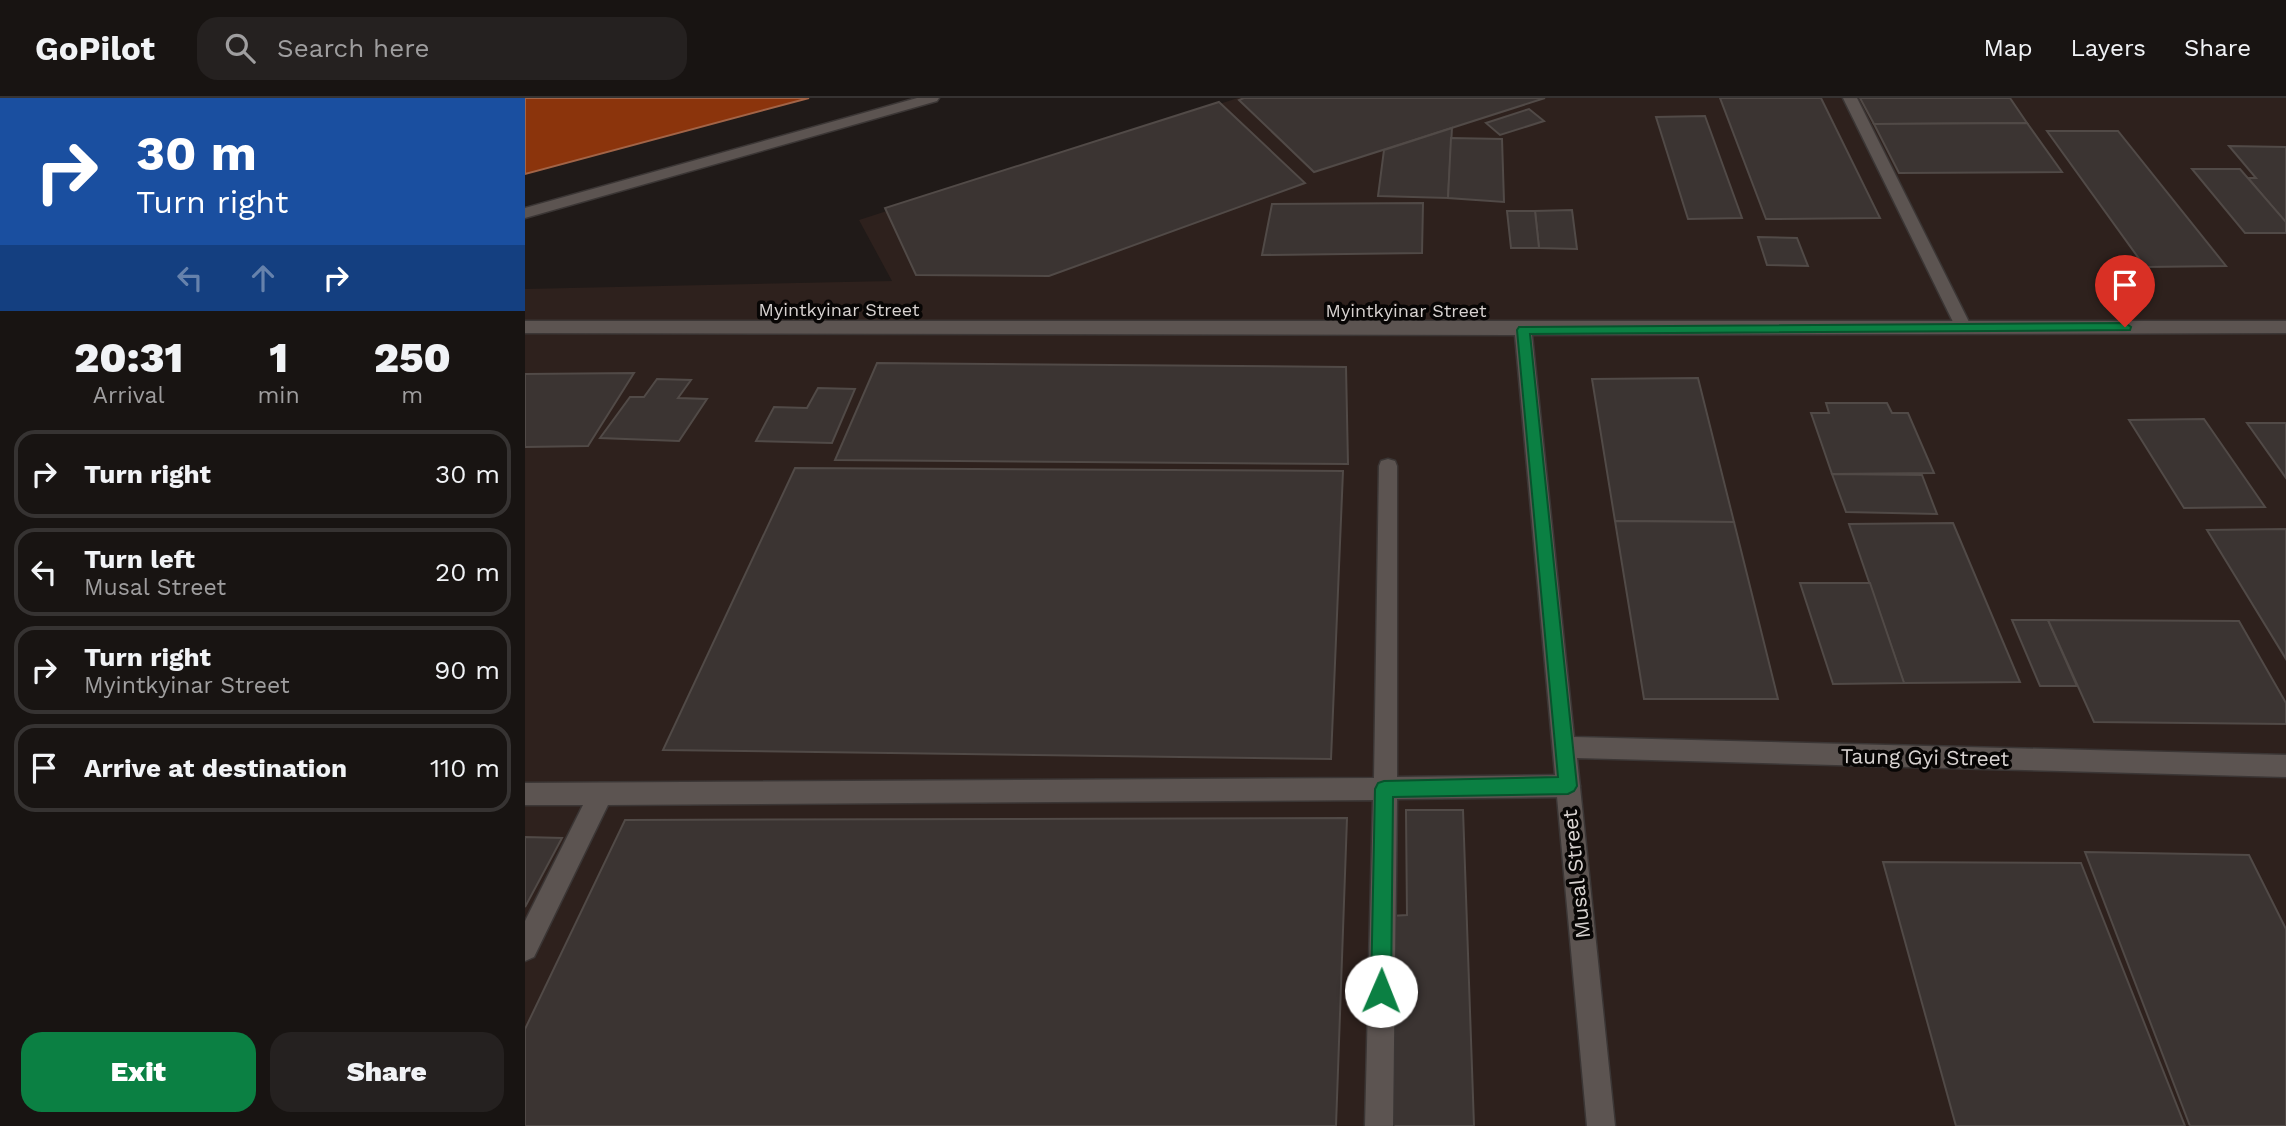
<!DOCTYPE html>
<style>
body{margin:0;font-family:"Work Sans",sans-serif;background:#252120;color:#f1f3f6;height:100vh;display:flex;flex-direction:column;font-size:26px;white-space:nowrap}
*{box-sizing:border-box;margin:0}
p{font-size:23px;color:#9f9e9f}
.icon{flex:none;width:38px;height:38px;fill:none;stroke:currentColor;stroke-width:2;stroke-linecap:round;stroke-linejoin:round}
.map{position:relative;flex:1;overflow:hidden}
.details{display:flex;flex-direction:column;background:#181412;width:525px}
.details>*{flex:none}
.hud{background:#1a4fa0;color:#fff;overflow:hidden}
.pin{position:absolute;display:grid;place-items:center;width:60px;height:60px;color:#fff;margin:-72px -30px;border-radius:50% 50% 50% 0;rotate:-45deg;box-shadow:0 0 7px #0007}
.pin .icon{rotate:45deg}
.me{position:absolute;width:77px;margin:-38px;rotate:1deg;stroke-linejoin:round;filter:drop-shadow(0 0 5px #0008)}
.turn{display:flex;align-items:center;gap:24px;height:147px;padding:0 21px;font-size:32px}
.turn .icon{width:91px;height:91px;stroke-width:2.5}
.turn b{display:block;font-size:49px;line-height:60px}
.lanes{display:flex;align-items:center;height:66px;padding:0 21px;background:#0003;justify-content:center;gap:35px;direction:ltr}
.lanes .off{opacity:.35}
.eta{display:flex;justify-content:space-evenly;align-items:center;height:119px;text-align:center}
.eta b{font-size:42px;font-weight:800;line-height:49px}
.action{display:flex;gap:14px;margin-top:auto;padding:14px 21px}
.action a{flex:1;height:80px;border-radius:21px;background:#0b8043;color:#fff;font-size:28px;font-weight:800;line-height:80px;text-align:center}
.action a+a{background:#252120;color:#f1f3f6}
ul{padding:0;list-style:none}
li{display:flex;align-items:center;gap:21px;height:88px;margin:0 14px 10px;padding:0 7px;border:4px solid #363332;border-radius:21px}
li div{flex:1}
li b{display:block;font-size:26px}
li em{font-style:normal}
header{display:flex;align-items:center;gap:42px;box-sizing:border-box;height:98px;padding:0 35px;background:#181412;border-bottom:2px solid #363332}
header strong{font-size:33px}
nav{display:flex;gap:38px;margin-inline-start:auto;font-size:24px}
.search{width:490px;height:63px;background:#252120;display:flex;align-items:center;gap:18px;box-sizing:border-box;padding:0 24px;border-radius:21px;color:#9f9e9f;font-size:26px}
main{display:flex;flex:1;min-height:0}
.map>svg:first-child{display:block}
.built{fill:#2e211d}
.water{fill:#8b340c;stroke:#a26447;stroke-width:2}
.building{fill:#3b3432;stroke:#514a47;stroke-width:2}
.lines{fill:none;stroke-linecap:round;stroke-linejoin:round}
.lane-casing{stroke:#3b3635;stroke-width:3}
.street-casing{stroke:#3b3635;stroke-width:3}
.lane{fill:#5c5451;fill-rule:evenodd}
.street{fill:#5c5451;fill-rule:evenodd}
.route{fill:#0b8043;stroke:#07532c;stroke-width:2}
.labels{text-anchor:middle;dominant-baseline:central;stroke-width:7;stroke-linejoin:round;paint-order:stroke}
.far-street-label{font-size:18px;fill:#d8d3d1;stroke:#080605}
.street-label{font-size:21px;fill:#d8d3d1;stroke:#080605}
</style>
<header>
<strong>GoPilot</strong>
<div class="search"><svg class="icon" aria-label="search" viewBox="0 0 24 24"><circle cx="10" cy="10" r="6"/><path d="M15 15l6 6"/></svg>Search here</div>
<nav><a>Map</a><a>Layers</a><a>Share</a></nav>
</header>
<main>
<section class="details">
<div class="hud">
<div class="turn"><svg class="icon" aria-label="right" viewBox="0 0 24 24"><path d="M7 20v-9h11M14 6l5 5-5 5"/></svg><div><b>30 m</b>Turn right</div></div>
<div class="lanes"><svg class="icon off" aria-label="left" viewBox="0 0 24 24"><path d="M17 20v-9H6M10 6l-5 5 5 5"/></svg><svg class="icon off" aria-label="ahead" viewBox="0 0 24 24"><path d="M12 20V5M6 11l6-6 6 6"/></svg><svg class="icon" aria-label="right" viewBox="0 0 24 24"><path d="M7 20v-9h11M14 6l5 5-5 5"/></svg></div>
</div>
<div class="eta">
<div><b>20:31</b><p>Arrival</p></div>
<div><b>1</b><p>min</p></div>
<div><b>250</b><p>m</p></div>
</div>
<ul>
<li><svg class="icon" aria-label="right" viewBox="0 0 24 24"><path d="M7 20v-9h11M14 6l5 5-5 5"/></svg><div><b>Turn right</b></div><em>30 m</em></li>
<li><svg class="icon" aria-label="left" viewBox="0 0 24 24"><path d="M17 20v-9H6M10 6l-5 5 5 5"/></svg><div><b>Turn left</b><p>Musal Street</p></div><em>20 m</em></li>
<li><svg class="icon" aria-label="right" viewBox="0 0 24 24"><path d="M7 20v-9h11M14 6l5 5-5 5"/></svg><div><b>Turn right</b><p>Myintkyinar Street</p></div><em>90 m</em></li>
<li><svg class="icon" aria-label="arrive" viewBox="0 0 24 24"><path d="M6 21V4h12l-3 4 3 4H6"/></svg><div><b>Arrive at destination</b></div><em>110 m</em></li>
</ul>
<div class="action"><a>Exit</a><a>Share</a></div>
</section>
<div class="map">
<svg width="1761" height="1028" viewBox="0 0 1761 1028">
<rect width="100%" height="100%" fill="#201a18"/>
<path class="built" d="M713,0h1048v1028h-1761v-837l367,-8 -33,-61z"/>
<path class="water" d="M0,0h284l-284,76z"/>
<g class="building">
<path d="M719,0h301l-231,74 -75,-72z"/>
<path d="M1195,0h101l59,120 -114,1z"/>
<path d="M1335,0h150l17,25 -153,1z"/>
<path d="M694,4l86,81 -256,93 -133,-1 -31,-67z"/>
<path d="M1004,11l15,12 -44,14 -14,-12z"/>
<path d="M1180,18l37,102 -54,1 -32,-102z"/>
<path d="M1502,25l35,49 -163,1 -25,-49z"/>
<path d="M927,30l-4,70 -70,-2 6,-46z"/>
<path d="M1522,33h71l108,135 -81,1z"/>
<path d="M926,40l51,1 2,63 -56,-4z"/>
<path d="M1704,48l57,1v76l-38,-45h8z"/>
<path d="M1667,71h48l46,53v11h-41z"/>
<path d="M898,105l-1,50 -160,2 10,-51z"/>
<path d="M1047,112l5,39 -38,-1 -4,-37z"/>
<path d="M982,113h28l4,37h-28z"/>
<path d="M1233,139l39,1 11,28 -41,-1z"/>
<path d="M352,265l469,4 2,97 -513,-4z"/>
<path d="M109,275l-46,73 -63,1v-73z"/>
<path d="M1173,280l36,144 -119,-1 -23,-142z"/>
<path d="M132,281l34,1 -13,18 29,1 -28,42 -79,-3 30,-41h14z"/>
<path d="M293,290l37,1 -23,54 -76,-2 18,-34 33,1z"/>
<path d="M1301,305h61l5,10h16l26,60 -102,1 -21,-61h18z"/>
<path d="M1679,321l61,88 -81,1 -55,-88z"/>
<path d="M1722,325h39v55z"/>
<path d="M270,370l548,3 -12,288 -668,-9z"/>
<path d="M1307,376l90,1 15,39 -91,-2z"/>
<path d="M1090,423l119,1 44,177h-134z"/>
<path d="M1428,425l67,159 -116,1 -55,-159z"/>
<path d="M1761,431v130l-79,-129z"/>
<path d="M1275,485h70l34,100 -71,1z"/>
<path d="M1487,522h36l29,66h-37z"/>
<path d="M1523,522l191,1 47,82v21l-192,-2z"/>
<path d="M881,712h57l11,316h-84l1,-210 16,-1z"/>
<path d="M822,720l-11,308h-811v-97l100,-209z"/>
<path d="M0,739l37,1 -37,69z"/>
<path d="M1560,754l164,3 37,74v197h-96z"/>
<path d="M1358,764l198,1 104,263h-229z"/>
</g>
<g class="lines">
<defs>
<g id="lane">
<path d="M1318,0h14l115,230 -2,4h-12l-2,-4z"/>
<path d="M863,361l7,2 2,5v311l171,-2 8,3 4,8 -4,8 -8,3 -171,2 -4,327h-28l8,-326 -765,5 -74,152 -9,4v-40l58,-116h-58v-22l849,-5 5,-312 2,-5z"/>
</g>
<g id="street">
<path d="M392,0h22l-2,3 -412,117v-10z"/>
<path d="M0,223h1761v12l-754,2 42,402 712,18v22l-709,-19 38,368h-28l-72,-791 -990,-2z"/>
</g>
</defs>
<use href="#lane" class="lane-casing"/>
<use href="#street" class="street-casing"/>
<use href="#lane" class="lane"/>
<use href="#street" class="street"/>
</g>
<path class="route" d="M1600,225l6,4 -1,3 -600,4 47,452 -3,5 -6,3 -175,3 -2,194 -3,7 -7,3 -7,-3 -3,-7 4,-202 3,-6 6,-2 174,-4 -41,-447 2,-3z"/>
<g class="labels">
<g class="far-street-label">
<text x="314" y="211">Myintkyinar Street</text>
<text x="881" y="212">Myintkyinar Street</text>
</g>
<g class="street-label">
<text transform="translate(1400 659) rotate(1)">Taung Gyi Street</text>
<text transform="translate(1051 776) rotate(-96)">Musal Street</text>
</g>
</g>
</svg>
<div class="pin" style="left:1600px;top:229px;background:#d93025"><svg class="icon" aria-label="arrive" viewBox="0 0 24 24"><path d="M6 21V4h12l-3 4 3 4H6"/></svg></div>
<svg class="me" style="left:856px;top:893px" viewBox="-20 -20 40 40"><circle r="19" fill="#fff"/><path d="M0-13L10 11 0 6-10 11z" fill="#0b8043"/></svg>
</div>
</main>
